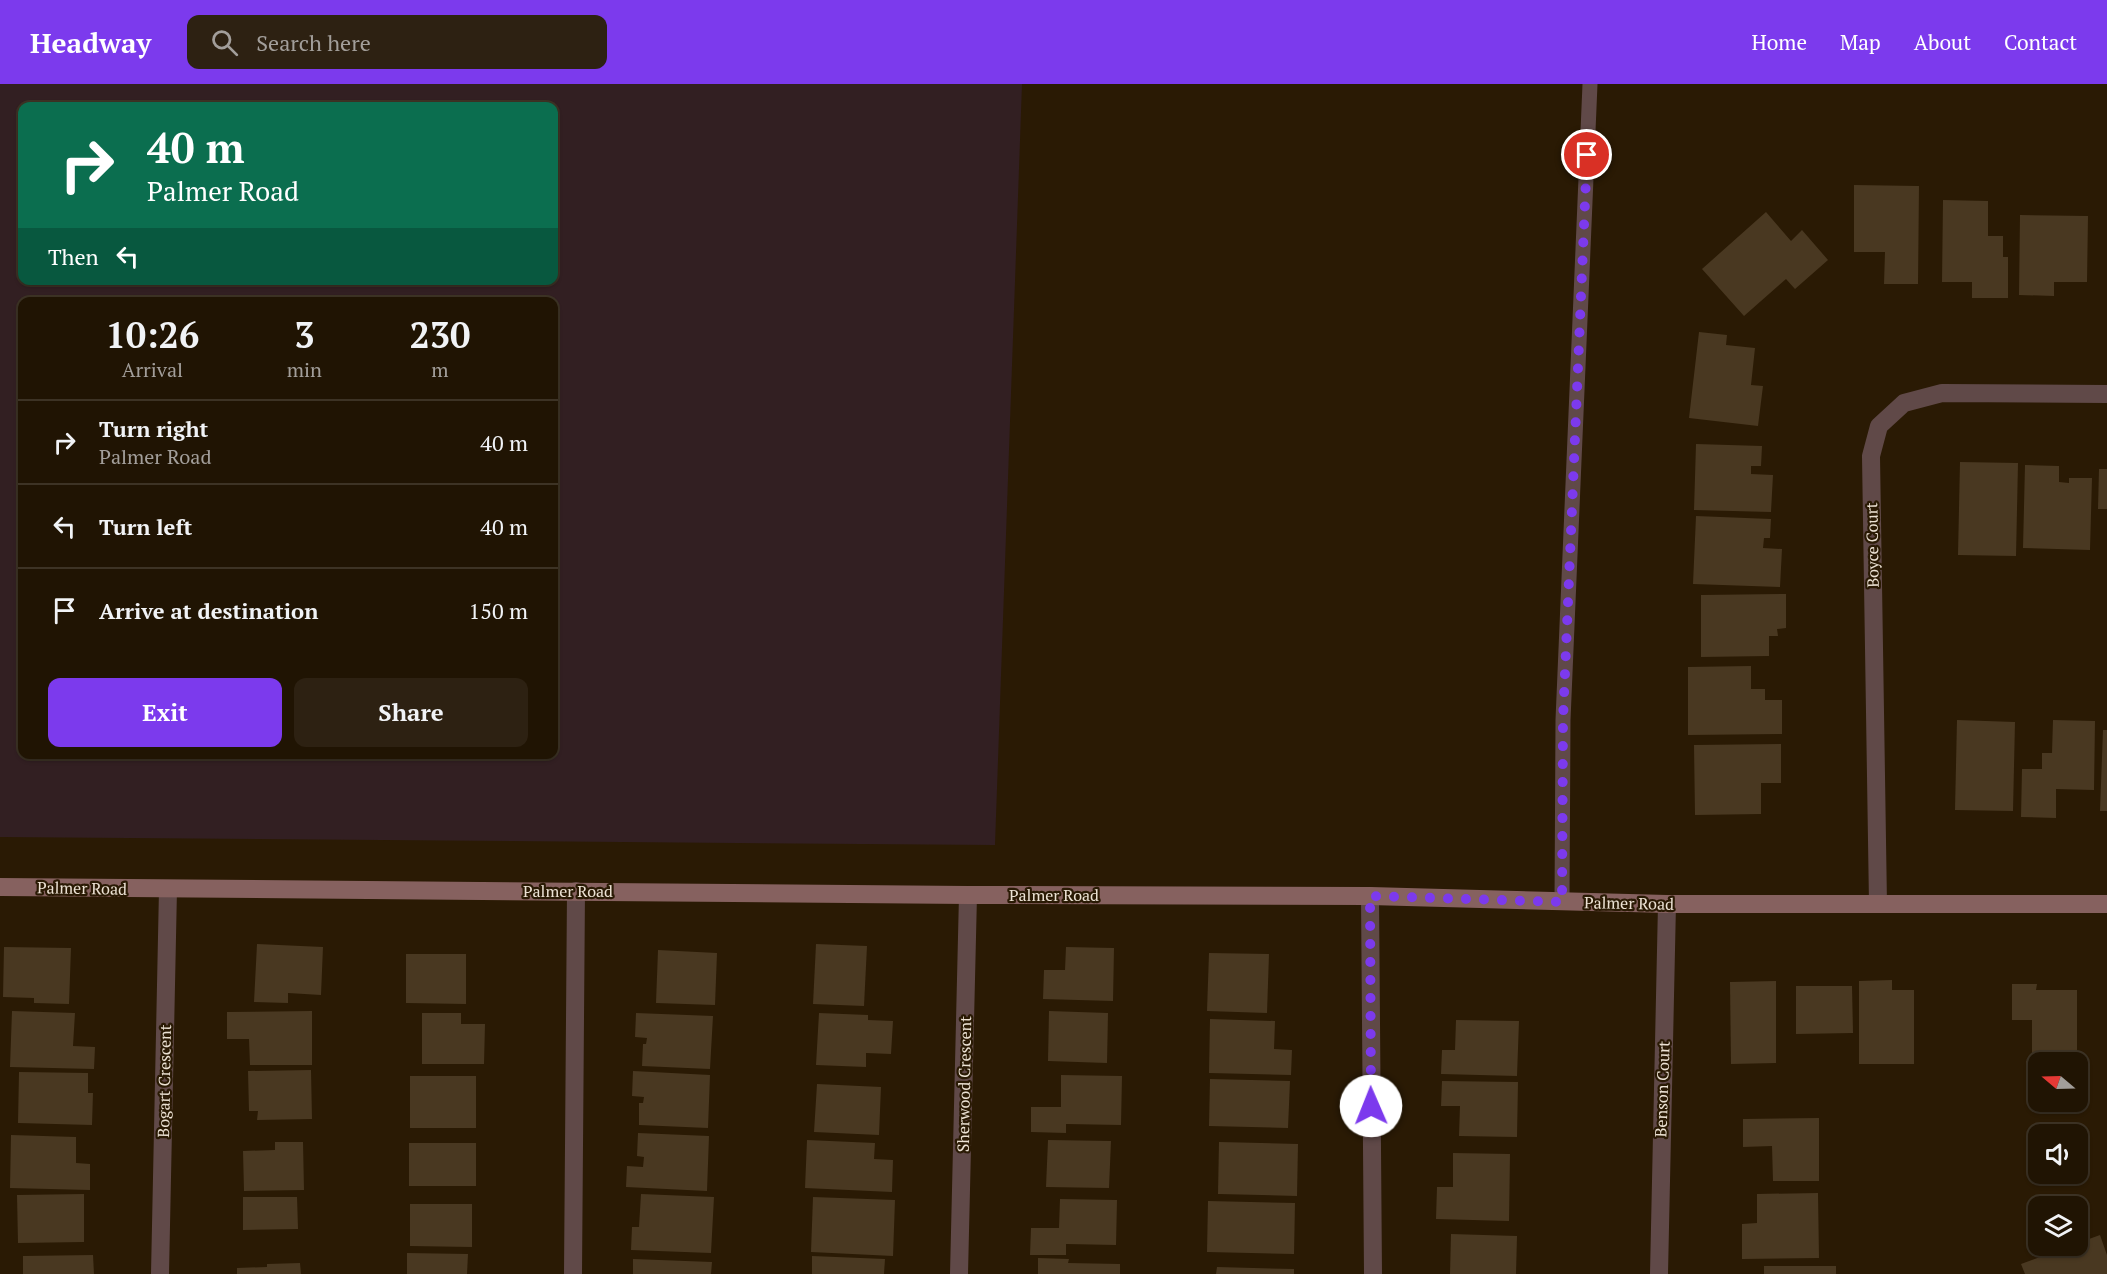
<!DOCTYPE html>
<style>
body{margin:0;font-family:"PT Serif",serif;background:#2d2112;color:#f1f3f6;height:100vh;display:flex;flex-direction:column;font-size:22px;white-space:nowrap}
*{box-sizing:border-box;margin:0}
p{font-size:20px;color:#a29e9a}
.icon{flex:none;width:33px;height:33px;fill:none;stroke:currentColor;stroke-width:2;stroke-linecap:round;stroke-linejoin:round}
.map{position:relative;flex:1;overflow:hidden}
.sheet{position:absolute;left:18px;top:213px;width:540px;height:462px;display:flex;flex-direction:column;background:#201403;border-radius:12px;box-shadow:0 2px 4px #0004,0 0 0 2px #3d3325}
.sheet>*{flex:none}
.guide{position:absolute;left:18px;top:18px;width:540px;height:183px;border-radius:12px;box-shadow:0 2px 4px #0004,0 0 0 2px #3d3325;background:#0b6e4f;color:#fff;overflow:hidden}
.needle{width:39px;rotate:289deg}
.fabs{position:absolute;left:2028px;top:968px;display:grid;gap:12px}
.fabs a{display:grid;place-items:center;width:60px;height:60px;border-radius:12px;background:#201403;box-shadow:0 2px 4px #0004,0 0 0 2px #3d3325;font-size:30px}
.pin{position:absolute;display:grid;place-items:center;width:51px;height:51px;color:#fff;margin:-26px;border:3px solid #fff;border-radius:50%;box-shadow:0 2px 6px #0007}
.me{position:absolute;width:66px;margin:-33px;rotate:359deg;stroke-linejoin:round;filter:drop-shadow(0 0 4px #0008)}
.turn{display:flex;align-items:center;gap:21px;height:126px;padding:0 30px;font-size:27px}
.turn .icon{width:78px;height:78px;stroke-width:2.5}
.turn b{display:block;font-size:42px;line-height:51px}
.then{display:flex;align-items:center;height:57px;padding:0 30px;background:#0003;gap:12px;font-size:22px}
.eta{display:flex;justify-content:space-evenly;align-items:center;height:102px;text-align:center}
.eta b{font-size:36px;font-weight:700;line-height:42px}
.primary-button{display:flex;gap:12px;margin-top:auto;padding:12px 30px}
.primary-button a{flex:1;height:69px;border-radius:12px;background:#7c3aed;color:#fff;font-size:24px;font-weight:700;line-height:69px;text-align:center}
.primary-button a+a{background:#2d2112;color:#f1f3f6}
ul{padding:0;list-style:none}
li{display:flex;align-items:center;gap:18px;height:84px;padding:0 30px;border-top:2px solid #3d3325}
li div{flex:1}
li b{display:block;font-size:22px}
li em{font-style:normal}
header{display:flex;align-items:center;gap:36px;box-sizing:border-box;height:84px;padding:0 30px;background:#7c3aed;color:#fff}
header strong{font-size:28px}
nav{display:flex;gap:33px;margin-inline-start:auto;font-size:21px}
.search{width:420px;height:54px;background:#2d2112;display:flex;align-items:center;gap:15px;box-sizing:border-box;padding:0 21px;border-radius:12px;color:#a29e9a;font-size:22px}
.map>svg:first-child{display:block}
.industrial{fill:#321f22;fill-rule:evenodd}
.building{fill:#493821}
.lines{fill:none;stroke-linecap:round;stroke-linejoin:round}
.lane{stroke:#604948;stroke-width:15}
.street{stroke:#604948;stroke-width:18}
.secondary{stroke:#86615f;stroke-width:18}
.route{stroke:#7c3aed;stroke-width:10;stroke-dasharray:0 18}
.labels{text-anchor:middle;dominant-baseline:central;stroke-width:4.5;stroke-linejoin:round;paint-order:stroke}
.street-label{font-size:16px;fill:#ece2d4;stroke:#2a1a04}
</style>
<header>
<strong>Headway</strong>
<div class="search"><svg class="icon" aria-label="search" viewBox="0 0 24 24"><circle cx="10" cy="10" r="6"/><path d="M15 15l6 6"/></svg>Search here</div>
<nav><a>Home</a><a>Map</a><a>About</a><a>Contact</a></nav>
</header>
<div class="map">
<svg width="2107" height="1190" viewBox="0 0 2107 1190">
<rect width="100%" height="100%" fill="#2a1a04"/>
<path class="industrial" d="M0,0h1022l-27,761 -995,-8zM22,22h532v174h-532zM22,218h532v452h-532z"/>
<g class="building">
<path d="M1854,101l65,1 -1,98h-34l1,-32h-31z"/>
<path d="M1943,116l45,1v35h15v21h5v41h-36v-16h-30z"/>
<path d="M1766,128l25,29 11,-11 26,30 -33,29 -9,-10 -42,37 -42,-47z"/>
<path d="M2020,131l68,1 -1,66h-33v14l-35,-1z"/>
<path d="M1699,248l28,3 -1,10 29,3 -4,37 12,1 -5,40 -69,-8z"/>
<path d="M1696,360l66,2 -1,20h-10v8l22,1 -2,37 -77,-2z"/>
<path d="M1960,378l58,1 -2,93 -58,-1z"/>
<path d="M2025,381l34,1v16l10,1v-5h23l-2,72 -67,-2z"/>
<path d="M2099,385h8v40h-9z"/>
<path d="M1696,432l75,3 -1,19h-6l-1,10 19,1 -2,38 -87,-3z"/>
<path d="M1786,510v34l-9,1 1,7h-9v20l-68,1v-62z"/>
<path d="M1751,582v23h14v11h17v34l-94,1v-68z"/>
<path d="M1957,636l58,2 -2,89 -58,-1z"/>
<path d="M2053,636l42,1 -1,69 -38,-1v29l-35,-1 1,-48h20v-16h10z"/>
<path d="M2103,646h4v81h-7z"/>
<path d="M1781,660v39h-20v31l-66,1 -1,-70z"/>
<path d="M257,860l66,3 -2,48 -33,-2v10l-34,-1z"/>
<path d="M816,860l51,2 -3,60 -51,-2z"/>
<path d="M4,863l67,1 -2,56 -35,-1v-5l-31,-1z"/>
<path d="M1066,863l48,1 -1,53 -70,-2 1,-29h21z"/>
<path d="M658,866l59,3 -2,52 -59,-2z"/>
<path d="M1209,869l60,1 -2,59 -60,-2z"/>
<path d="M406,870h60v50l-60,-1z"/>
<path d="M1892,896v10h22v74h-55v-83z"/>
<path d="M1776,897v82l-45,1 -1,-82z"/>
<path d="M2012,900h25l-1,6h41v72h-39v33h-12v-34h6v-41h-20z"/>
<path d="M1796,902h56l1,47 -57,1z"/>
<path d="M12,927l63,2 -2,33 22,1 -1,22 -84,-2z"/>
<path d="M312,927v54h-62l-1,-26h-22v-27z"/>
<path d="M1049,927l59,2 -1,50 -59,-2z"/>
<path d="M422,929h39v11h24l-1,40h-62z"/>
<path d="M636,929l77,3 -3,53 -68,-3 1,-22h3l1,-6 -12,-1z"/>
<path d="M819,929l49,2v5l25,1 -2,33 -25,-1v14l-50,-2z"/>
<path d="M1210,935l65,2 -1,28 18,1 -1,25 -82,-2z"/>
<path d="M1456,936l63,1 -2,55 -76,-2 1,-24h13z"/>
<path d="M311,986l1,49 -55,1 1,-9h-9l-1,-40z"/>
<path d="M633,987l77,4 -2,53 -69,-3v-22h4l1,-6 -12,-1z"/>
<path d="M19,988l69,1v20h5l-1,32 -74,-2z"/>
<path d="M1061,991l61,1 -1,49 -55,-1v9l-35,-1v-25h30z"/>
<rect x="410" y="992" width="66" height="52"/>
<path d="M1210,995l80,2 -2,47 -79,-2z"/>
<path d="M1442,997l76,1 -1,55 -58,-1 1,-30h-19z"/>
<path d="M817,1000l64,3 -2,48 -65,-3z"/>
<path d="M1819,1034v63h-46l-1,-35 -29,1v-28z"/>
<path d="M638,1049l71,3 -2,55 -81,-4 1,-21 16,1 1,-10 -7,-1z"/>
<path d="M11,1051l65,2v26l14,1v26l-80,-2z"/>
<path d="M807,1056l68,3 -1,16 19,1 -1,32 -87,-4z"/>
<path d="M1048,1056l63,1 -2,47 -63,-1z"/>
<path d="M275,1058h28l1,48 -60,1 -1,-40 32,-1z"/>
<path d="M1219,1058l79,2 -1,52 -79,-2z"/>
<rect x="409" y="1059" width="67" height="43"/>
<path d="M1453,1069l57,1 -1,67 -73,-2 1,-32h16z"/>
<path d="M1818,1109l1,65 -77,1v-35l15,-1v-29z"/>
<path d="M84,1110v48l-66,1 -1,-48z"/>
<path d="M641,1110l73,3 -3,56 -80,-3 1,-23h7z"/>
<path d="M243,1113h54l1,32 -55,1z"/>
<path d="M813,1113l82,3 -2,56 -82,-4z"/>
<path d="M1060,1115l57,1 -1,45 -50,-1v11h-36l1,-27h28z"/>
<path d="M1208,1117l87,2 -1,51 -87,-2z"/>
<path d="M410,1120h62v43l-62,-1z"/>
<path d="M1451,1150l66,2 -1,38h-66z"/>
<path d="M2100,1151l7,20v19h-82l-4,-10 51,-19h6v-2z"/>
<path d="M407,1169l61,1 -1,20h-60z"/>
<path d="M93,1171l1,19h-71v-18z"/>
<path d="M812,1172l73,3 -1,15h-72z"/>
<path d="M1038,1174l31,1 -1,4 52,1v10h-82z"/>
<path d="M633,1175l79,3 -1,12h-78z"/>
<path d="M300,1179l1,11h-64v-6l30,-1v-3z"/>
<rect x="1764" y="1182" width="72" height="8"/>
<path d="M1217,1183l77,2v5h-78z"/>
</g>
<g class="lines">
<path class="lane" d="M1562,818l1,-182 27,-636"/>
<g class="street">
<path d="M1370,812l3,378"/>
<path d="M1878,820l-7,-448 8,-30 25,-23 38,-10 165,1"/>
<path d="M160,1190l8,-385"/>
<path d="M573,1190l3,-383"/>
<path d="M959,1190l9,-379"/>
<path d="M1659,1190l8,-370"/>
</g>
<path class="secondary" d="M0,803l968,8 402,1 297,8h440"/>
</g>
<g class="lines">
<path class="route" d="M1371,1022l-1,-210 192,6 1,-182 24,-565"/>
</g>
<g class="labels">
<g class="street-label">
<text transform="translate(1872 461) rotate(-91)">Boyce Court</text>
<text transform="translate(82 804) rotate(1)">Palmer Road</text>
<text x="568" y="807">Palmer Road</text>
<text x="1054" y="811">Palmer Road</text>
<text transform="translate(1629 819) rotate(1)">Palmer Road</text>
<text transform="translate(164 997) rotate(-89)">Bogart Crescent</text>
<text transform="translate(964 1000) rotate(-89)">Sherwood Crescent</text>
<text transform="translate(1662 1005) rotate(-88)">Benson Court</text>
</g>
</g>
</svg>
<div class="fabs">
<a><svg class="needle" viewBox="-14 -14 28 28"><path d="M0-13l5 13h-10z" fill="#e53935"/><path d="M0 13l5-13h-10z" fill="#a29e9a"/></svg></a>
<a><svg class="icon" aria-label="sound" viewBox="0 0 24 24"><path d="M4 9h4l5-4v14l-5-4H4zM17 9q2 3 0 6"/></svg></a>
<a><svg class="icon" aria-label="layers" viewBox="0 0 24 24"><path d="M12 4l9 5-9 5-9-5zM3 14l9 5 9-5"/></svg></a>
</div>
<div class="pin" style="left:1587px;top:71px;background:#d93025"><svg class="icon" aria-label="arrive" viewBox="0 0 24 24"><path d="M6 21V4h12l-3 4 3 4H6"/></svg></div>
<svg class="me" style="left:1371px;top:1022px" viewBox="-20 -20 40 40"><circle r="19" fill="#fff"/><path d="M0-13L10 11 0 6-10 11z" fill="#7c3aed"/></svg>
<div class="guide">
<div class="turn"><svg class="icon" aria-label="right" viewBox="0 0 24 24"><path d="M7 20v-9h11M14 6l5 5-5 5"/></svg><div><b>40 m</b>Palmer Road</div></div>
<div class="then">Then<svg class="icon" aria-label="left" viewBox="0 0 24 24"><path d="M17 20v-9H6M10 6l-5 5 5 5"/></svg></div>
</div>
<section class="sheet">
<div class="eta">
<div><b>10:26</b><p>Arrival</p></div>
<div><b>3</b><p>min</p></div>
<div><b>230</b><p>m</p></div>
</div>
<ul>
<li><svg class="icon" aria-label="right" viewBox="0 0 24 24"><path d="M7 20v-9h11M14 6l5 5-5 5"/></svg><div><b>Turn right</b><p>Palmer Road</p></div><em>40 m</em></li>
<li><svg class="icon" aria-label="left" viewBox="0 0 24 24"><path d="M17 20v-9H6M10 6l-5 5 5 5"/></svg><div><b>Turn left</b></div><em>40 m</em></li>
<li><svg class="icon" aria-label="arrive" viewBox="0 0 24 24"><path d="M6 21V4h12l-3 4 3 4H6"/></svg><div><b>Arrive at destination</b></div><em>150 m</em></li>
</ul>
<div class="primary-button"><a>Exit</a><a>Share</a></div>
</section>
</div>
